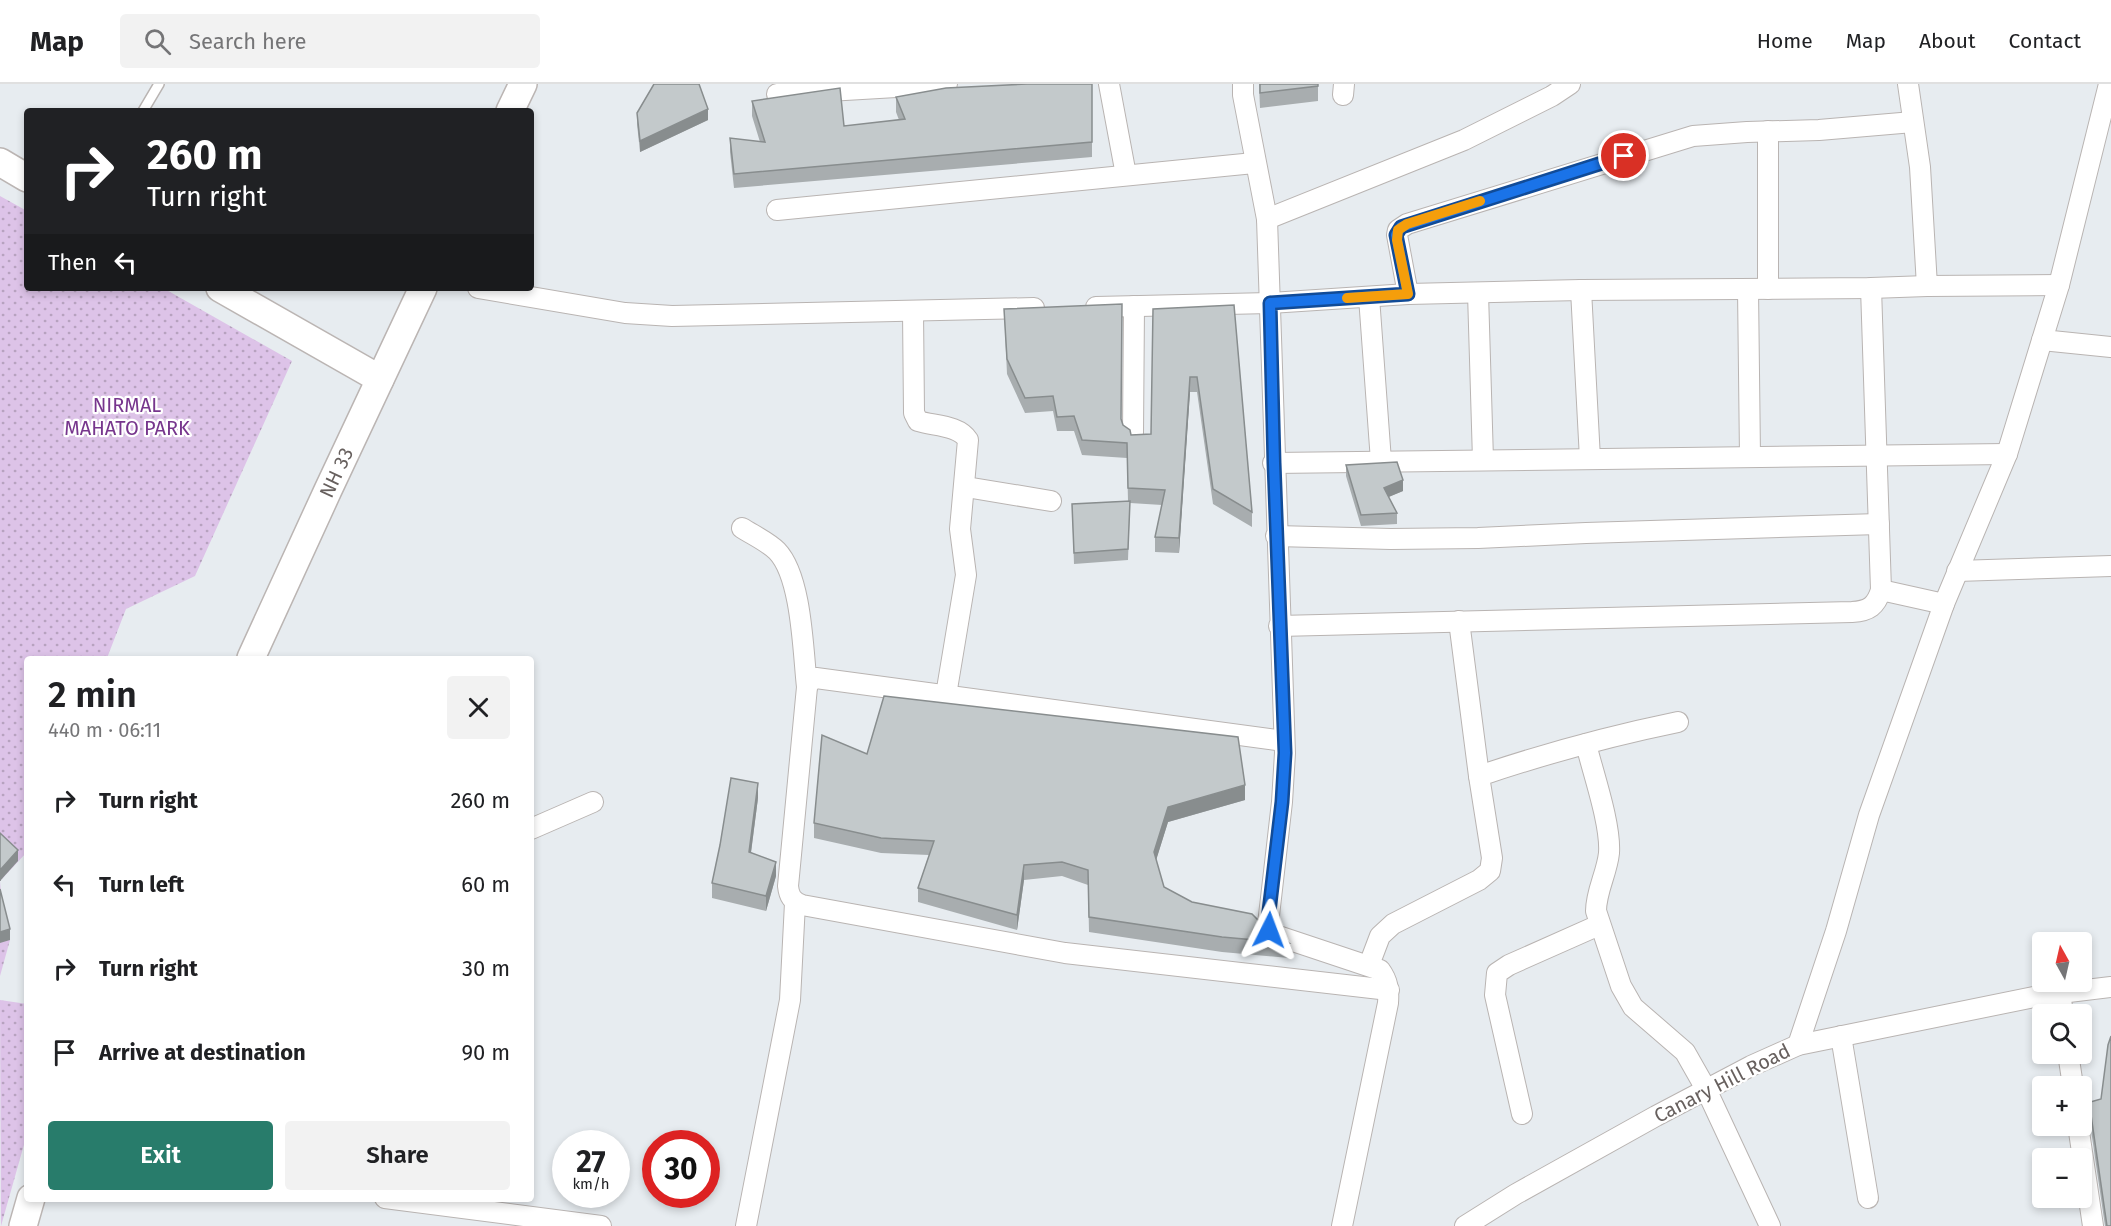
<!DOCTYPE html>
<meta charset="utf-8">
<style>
body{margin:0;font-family:"Fira Sans",sans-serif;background:#f2f2f2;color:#202124;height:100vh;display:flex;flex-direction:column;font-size:22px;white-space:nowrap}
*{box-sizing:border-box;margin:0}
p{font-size:20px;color:#757577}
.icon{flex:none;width:33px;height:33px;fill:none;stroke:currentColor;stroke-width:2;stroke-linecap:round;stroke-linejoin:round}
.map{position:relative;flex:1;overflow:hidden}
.side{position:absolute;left:24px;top:572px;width:510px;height:546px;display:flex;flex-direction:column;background:#fff;border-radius:6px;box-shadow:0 3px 9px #0003}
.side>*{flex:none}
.banner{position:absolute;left:24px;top:24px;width:510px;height:183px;border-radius:6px;box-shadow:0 3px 9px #0003;background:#202124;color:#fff;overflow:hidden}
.needle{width:39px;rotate:352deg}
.tools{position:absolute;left:2032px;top:848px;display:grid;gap:12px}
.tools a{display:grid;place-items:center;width:60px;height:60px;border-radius:6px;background:#fff;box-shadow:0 3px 9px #0003;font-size:30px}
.speed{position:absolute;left:552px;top:1046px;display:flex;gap:12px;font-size:30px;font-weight:700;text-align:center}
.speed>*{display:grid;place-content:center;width:78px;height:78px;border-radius:50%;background:#fff;box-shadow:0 3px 9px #0003;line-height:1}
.speed small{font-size:15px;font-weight:400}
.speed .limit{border:9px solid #d22;background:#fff;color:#111}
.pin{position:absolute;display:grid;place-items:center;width:51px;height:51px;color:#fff;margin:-26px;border:3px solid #fff;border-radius:50%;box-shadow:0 2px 6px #0007}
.me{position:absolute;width:66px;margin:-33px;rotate:3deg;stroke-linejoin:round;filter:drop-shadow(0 0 4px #0008)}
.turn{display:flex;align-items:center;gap:21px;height:126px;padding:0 24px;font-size:27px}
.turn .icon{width:78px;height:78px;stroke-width:2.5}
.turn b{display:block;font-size:42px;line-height:51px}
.then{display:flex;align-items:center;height:57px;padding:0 24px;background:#0003;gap:12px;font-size:22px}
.round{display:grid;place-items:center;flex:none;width:63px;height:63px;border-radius:6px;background:#f2f2f2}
.headline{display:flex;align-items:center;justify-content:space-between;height:102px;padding:0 24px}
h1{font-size:36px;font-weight:600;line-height:45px}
.button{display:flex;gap:12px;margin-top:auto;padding:12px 24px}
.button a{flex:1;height:69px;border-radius:6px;background:#287c6b;color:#fff;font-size:24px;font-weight:600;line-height:69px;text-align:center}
.button a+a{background:#f2f2f2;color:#202124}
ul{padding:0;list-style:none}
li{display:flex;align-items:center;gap:18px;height:84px;padding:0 24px}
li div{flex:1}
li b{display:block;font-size:22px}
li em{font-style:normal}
header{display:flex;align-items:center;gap:36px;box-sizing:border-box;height:84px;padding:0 30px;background:#fff;border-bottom:2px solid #e0e0e0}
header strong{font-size:28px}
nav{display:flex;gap:33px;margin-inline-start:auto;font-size:21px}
.search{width:420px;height:54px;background:#f2f2f2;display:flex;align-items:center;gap:15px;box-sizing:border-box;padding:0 21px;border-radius:6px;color:#757577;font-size:22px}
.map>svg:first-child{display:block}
.park{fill:url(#park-dots)}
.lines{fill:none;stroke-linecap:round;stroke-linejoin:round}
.service-casing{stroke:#b9b4b2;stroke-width:12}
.minor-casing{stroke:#b9b4b2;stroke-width:22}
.secondary-casing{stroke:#bbb5b3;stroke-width:30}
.service{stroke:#fff;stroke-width:9}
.minor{stroke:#fff;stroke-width:20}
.secondary{stroke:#fff;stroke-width:27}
.wall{fill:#a8adaf}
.shaded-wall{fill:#888d8e}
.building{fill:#c3c9cb;stroke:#888d8e;stroke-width:1.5}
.route-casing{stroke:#114b97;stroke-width:15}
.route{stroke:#1a73e8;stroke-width:10}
.slow{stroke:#f59e0b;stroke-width:10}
.labels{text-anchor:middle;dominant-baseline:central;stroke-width:4.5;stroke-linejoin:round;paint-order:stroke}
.park-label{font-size:20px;fill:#77368d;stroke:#fff}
.street-label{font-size:20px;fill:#67605e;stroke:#fff}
</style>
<header>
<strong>Map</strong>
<div class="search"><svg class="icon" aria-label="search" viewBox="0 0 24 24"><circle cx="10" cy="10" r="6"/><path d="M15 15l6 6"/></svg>Search here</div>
<nav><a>Home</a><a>Map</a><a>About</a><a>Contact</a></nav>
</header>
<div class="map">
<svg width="2111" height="1142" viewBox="0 0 2111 1142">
<defs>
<pattern id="park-dots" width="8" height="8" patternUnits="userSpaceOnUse" patternTransform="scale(1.5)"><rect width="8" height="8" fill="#ddc3e8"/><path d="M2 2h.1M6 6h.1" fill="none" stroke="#b7a2bf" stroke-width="1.8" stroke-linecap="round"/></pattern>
</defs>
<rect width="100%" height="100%" fill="#e7ecf0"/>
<g class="park">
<path d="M0,112l27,15v77h136l129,73 -97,215 -69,33 -19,49h-80v194l-27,29 2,25 8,34 -10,36z"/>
<path d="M0,916l27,4v130l-26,92z"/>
</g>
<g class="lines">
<defs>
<path id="service" d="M143,27l16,-27"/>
<g id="minor">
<path d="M1109,0l17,91"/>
<path d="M1243,0v11l24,124 18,534 -3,49 -14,122 1,6 6,5 105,35c8,11 9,20 8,33l-46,223"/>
<path d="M1908,0l12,83 7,119"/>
<path d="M777,10l170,-10"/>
<path d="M1343,11l1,-11"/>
<path d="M777,126l477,-47"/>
<path d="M1267,135l197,-79 88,-44 18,-12"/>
<path d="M478,204l147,25 47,3 362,-8"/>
<path d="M1871,204l10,302"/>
<path d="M1748,205l2,168"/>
<path d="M1768,205v-158"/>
<path d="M1581,206l9,169"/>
<path d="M1478,209l5,167"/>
<path d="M1408,210l-11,-59 1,-5 9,-6 286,-88 54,-4 72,-2 94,-8"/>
<path d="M1369,213l12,164"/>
<path d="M1096,223l174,-4 138,-9 173,-4 290,-2 56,-2 132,-1"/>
<path d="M913,227l1,102 4,8c16,5 41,4 50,19l-8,89 6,46 -20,120"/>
<path d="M2042,256l69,7"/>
<path d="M1133,349l1,-127"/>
<path d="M1273,379l734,-9"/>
<path d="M966,403l85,14"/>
<path d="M742,444c11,7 26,14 35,23 25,26 26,101 30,136"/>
<path d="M1276,452l115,3 87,-1 108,-5 293,-9"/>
<path d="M1957,487l154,-5"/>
<path d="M1459,537l20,155"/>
<path d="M1279,542l573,-14c17,-1 24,-6 29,-22l63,14"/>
<path d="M1284,657l-468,-63 -7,4 -2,5 -19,199c1,10 4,15 14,19l263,48 324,37"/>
<path d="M1586,660c7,29 25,80 23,109 -2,20 -13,38 -13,58l25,75 12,21 52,45 21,37 64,137"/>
<path d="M531,745l62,-27"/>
<path d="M1369,881l11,-29 13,-12 86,-44 11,-9 2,-13 -13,-82c65,-22 131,-40 199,-54"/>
<path d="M2060,908l3,22"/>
<path d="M1841,952l27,162"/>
<path d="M1798,961l38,-114 33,-116 75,-211 63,-150 52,-169 50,-201"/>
<path d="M2068,969l5,33"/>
<path d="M1522,1030l-27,-119 2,-22 12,-8 90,-40"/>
<path d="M2078,1041l15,101"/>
<path d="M385,1114l216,28"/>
<path d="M746,1142l44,-226 5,-97"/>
<path d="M1465,1142l51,-32 140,-78 95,-50 47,-21 246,-50 67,-8"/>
</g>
<g id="secondary">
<path d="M510,27l13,-27"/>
<path d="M0,78l27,16"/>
<path d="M220,204l160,91"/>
<path id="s1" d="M251,574l77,-168 95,-202"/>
<path d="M23,1142l8,-28"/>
</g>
</defs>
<use href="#service" class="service-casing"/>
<use href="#minor" class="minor-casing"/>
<use href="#secondary" class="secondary-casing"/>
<use href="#service" class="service"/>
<use href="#minor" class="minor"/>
<use href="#secondary" class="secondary"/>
</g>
<g class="wall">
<path d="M1092,0v73l-358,31 -4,-36v-14l30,4 -8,-26v-15l92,25 55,-6 -3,-8v-15z"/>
<path d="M1259,0h59v17l-58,7z"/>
<path d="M637,29l71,7 -68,32 -3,-28z"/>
<path d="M1234,221l18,207v15l-39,-23 -16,-112h-7l-11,161 -24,-1v-15l7,-32 -32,-2 -2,57 -54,4 -2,-60 56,-3 -1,-43 -45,-3 -8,-24h-17l-4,-20 -28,2 -18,-39 -3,-65 117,110 2,6 8,10 20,-1z"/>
<path d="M1346,381l57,26 -15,6 9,16v11l-36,2 -15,-50z"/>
<path d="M867,670l378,46 -77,22 -12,38 8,27 28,15 75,27 22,14v15l-67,-6 -133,-20 -1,-47 -26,-9 -38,4 -7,50 -99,-28v-14l11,-33 -48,-2 -67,-15v-15z"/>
<path d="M758,714l-7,55 25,23 -10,35 -54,-13v-15z"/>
<path d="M2101,1015l10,127h-6l-15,-103 -3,-6v-14z"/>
</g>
<g class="shaded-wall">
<path d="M708,25v11l-68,32v-11z"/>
<path d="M1190,293v15l-11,161v-15z"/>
<path d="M1403,396v11l-19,8v-11z"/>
<path d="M758,699v15l-9,69v-15z"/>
<path d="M1245,701v15l-77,22 -14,45v-15l14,-45z"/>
<path d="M18,766v11l-18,20v-11z"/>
<path d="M776,778v14l-10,35v-15z"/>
<path d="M1024,781v15l-7,50v-15z"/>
<path d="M10,845v11l-10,3v-11z"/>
</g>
<g class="building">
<path d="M654,0h45l9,25 -68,32 -3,-28z"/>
<path d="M1027,0h65v58l-358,32 -4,-36 35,4 -13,-41 88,-13 4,38 61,-7 -9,-22 50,-9z"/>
<path d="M1260,0h58v2l-58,7z"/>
<path d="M1122,220l-1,115 2,6 7,5 1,5 20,-1 2,-125 81,-4 18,207 -39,-23 -16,-112h-7l-11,161 -24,-1 10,-47 -37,-2 -1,-45 -45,-3 -8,-24 -17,1 -4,-21 -28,2 -18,-39 -3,-50z"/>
<path d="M1397,378l6,18 -19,8 13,25 -36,2 -15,-50z"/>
<path d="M1130,417l-2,48 -54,4 -2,-49z"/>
<path d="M884,612l354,41 7,48 -77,22 -14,45 10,35 28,15 60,12 15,15 10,4 12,10 -67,-6 -133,-20 -1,-47 -26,-8 -38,3 -7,50 -99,-27 16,-47 -53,-3 -67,-15 8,-88 45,19z"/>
<path d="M731,694l27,5 -9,69 27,10 -10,34 -54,-13 8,-38z"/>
<path d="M0,749l18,17 -18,20v11z"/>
<path d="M0,805l10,40 -10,3z"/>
<path d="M2111,952v190h-4l-17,-118 -3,-5 14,-4 7,-54z"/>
</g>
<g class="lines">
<defs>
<path id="route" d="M1269,846l-1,-10 14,-118 3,-49 -11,-290 -4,-160 138,-9 -12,-59 5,-8 223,-71"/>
</defs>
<use href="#route" class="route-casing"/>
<use href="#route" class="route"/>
<path class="slow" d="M1347,214l61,-4 -11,-54 1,-10 9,-6 73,-23"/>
</g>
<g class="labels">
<g class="park-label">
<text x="127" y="321">NIRMAL<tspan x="127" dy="23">MAHATO PARK</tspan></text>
</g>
<g class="street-label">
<text stroke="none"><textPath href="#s1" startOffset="204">NH 33</textPath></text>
<text transform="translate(1722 999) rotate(-27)">Canary Hill Road</text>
</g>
</g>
</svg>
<div class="tools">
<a><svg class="needle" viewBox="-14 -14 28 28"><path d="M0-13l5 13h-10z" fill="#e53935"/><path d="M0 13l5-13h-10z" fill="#757577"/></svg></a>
<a><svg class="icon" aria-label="search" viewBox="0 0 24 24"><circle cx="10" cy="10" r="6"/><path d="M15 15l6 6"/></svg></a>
<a>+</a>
<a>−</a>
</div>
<div class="speed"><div>27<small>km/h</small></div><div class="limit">30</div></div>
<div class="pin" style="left:1624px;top:72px;background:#d93025"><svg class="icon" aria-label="arrive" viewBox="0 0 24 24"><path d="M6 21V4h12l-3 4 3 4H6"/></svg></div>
<svg class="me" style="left:1269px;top:846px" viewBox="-20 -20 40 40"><path d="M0-17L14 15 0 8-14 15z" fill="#1a73e8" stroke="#fff" stroke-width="4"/></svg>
<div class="banner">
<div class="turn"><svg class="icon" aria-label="right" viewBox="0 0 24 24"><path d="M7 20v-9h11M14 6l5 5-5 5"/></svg><div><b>260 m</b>Turn right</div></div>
<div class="then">Then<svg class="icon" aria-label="left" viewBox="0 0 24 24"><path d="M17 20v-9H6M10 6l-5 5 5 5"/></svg></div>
</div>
<section class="side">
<div class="headline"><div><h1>2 min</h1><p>440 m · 06:11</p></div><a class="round"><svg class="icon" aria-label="close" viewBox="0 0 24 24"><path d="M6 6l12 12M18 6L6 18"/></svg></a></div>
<ul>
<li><svg class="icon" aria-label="right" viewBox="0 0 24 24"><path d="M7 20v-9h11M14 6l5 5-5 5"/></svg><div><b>Turn right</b></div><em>260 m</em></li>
<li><svg class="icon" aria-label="left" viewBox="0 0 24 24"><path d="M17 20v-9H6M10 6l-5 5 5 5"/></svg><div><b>Turn left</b></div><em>60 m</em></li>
<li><svg class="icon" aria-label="right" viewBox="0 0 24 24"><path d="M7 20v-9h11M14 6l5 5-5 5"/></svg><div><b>Turn right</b></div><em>30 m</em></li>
<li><svg class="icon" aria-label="arrive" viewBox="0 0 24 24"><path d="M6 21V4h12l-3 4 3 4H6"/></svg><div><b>Arrive at destination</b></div><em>90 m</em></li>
</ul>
<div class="button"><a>Exit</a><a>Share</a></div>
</section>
</div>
